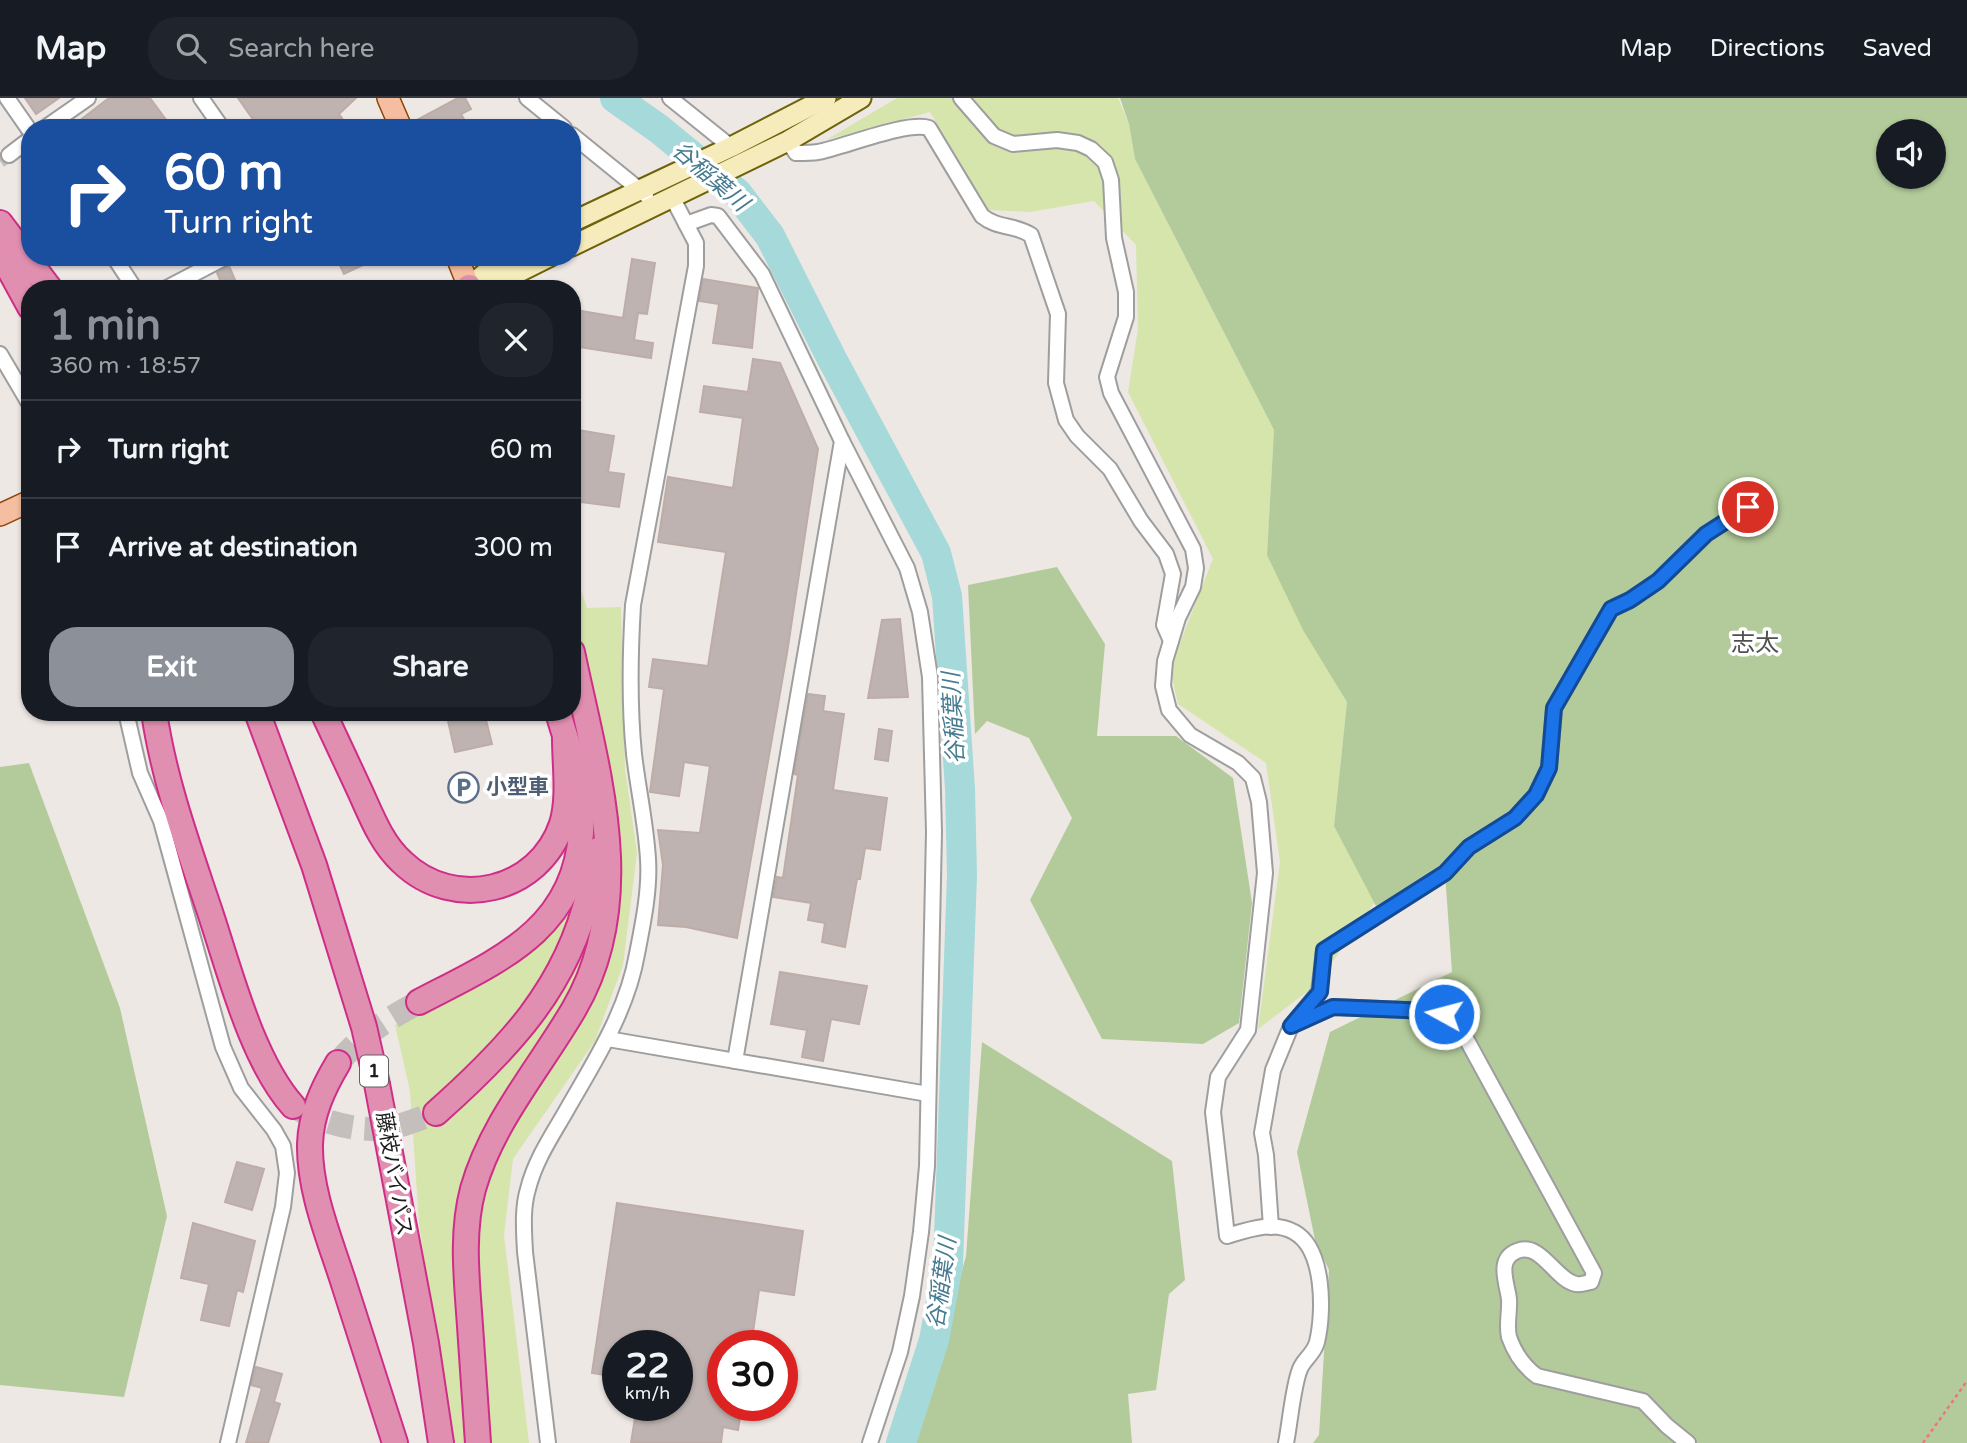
<!DOCTYPE html>
<meta charset="utf-8">
<style>
body{margin:0;font-family:"Varela Round","Noto Sans JP",sans-serif;background:#20242c;color:#f1f3f6;height:100vh;display:flex;flex-direction:column;font-size:26px;white-space:nowrap}
*{box-sizing:border-box;margin:0}
p{font-size:23px;color:#9ea1a6}
.icon{flex:none;width:38px;height:38px;fill:none;stroke:currentColor;stroke-width:2;stroke-linecap:round;stroke-linejoin:round}
.map{position:relative;flex:1;overflow:hidden}
.drawer{position:absolute;left:21px;top:182px;width:560px;height:441px;display:flex;flex-direction:column;background:#171b24;border-radius:28px;box-shadow:0 2px 5px #0004}
.drawer>*{flex:none}
.hud{position:absolute;left:21px;top:21px;width:560px;height:147px;border-radius:28px;box-shadow:0 2px 5px #0004;background:#1a4fa0;color:#fff;overflow:hidden}
.buttons{position:absolute;left:1876px;top:21px;display:grid;gap:14px}
.buttons a{display:grid;place-items:center;width:70px;height:70px;border-radius:50%;background:#171b24;box-shadow:0 2px 5px #0004;font-size:35px}
.speed{position:absolute;left:602px;top:1232px;display:flex;gap:14px;font-size:35px;font-weight:700;text-align:center}
.speed>*{display:grid;place-content:center;width:91px;height:91px;border-radius:50%;background:#171b24;box-shadow:0 2px 5px #0004;line-height:1}
.speed small{font-size:18px;font-weight:400}
.speed .limit{border:10px solid #d22;background:#fff;color:#111}
.pin{position:absolute;display:grid;place-items:center;width:60px;height:60px;color:#fff;margin:-30px;border:4px solid #fff;border-radius:50%;box-shadow:0 2px 7px #0007}
.me{position:absolute;width:77px;margin:-38px;rotate:277deg;stroke-linejoin:round;filter:drop-shadow(0 0 5px #0008)}
.turn{display:flex;align-items:center;gap:24px;height:147px;padding:0 28px;font-size:32px}
.turn .icon{width:91px;height:91px;stroke-width:2.5}
.turn b{display:block;font-size:49px;line-height:60px}
.round{display:grid;place-items:center;flex:none;width:74px;height:74px;border-radius:28px;background:#20242c}
.head{display:flex;align-items:center;justify-content:space-between;height:119px;padding:0 28px}
h1{font-size:42px;font-weight:700;line-height:52px;color:#8c9099}
.primary-button{display:flex;gap:14px;margin-top:auto;padding:14px 28px}
.primary-button a{flex:1;height:80px;border-radius:28px;background:#8c9099;color:#fff;font-size:28px;font-weight:700;line-height:80px;text-align:center}
.primary-button a+a{background:#20242c;color:#f1f3f6}
ul{padding:0;list-style:none}
li{display:flex;align-items:center;gap:21px;height:98px;padding:0 28px;border-top:2px solid #363941}
li div{flex:1}
li b{display:block;font-size:26px}
li em{font-style:normal}
header{display:flex;align-items:center;gap:42px;box-sizing:border-box;height:98px;padding:0 35px;background:#171b24;border-bottom:2px solid #363941}
header strong{font-size:33px}
nav{display:flex;gap:38px;margin-inline-start:auto;font-size:24px}
.search{width:490px;height:63px;background:#20242c;display:flex;align-items:center;gap:18px;box-sizing:border-box;padding:0 24px;border-radius:28px;color:#9ea1a6;font-size:26px}
.map>svg:first-child{display:block}
.grass{fill:#d5e5ac}
.forest{fill:#b3cb9a;fill-rule:evenodd}
.lines{fill:none;stroke-linecap:round;stroke-linejoin:round}
.river{stroke:#a6d9d9;stroke-width:30}
.building{fill:#beb3b0;stroke:#beaca7;stroke-width:2}
.street-tunnel{stroke:#c4bfbc;stroke-width:14;stroke-dasharray:14 7;stroke-linecap:butt}
.highway-tunnel{stroke:#c4bfbc;stroke-width:24;stroke-dasharray:24 12;stroke-linecap:butt}
.street-casing{stroke:#9e9e9e;stroke-width:18}
.secondary-casing{stroke:#6d630b;stroke-width:23}
.primary-casing{stroke:#8e4408;stroke-width:24}
.highway-casing{stroke:#cf2e88;stroke-width:28}
.path{stroke:#f27180;stroke-width:2.5;stroke-dasharray:3.5 3.5;stroke-linecap:butt}
.street{stroke:#fff;stroke-width:14}
.secondary{stroke:#f6ebba;stroke-width:19}
.primary{stroke:#f6bea0;stroke-width:21}
.highway{stroke:#e18fb0;stroke-width:24}
.route-casing{stroke:#114b97;stroke-width:18}
.route{stroke:#1a73e8;stroke-width:12}
.labels{text-anchor:middle;dominant-baseline:central;stroke-width:7;stroke-linejoin:round;paint-order:stroke}
.shield{fill:#fff;stroke:#616161;stroke-width:2}
.shield-label{font-size:19px;font-weight:bold;fill:#1d1d1d}
.service-label{font-size:21px;font-weight:bold;fill:#4e5e75;stroke:#fff;text-anchor:start}
.street-label{font-size:21px;fill:#1d1d1d;stroke:#fff}
.water-label{font-size:23px;font-style:italic;fill:#467b90;stroke:#fff}
.quarter-label{font-size:24px;fill:#505050;stroke:#fff}
</style>
<header>
<strong>Map</strong>
<div class="search"><svg class="icon" aria-label="search" viewBox="0 0 24 24"><circle cx="10" cy="10" r="6"/><path d="M15 15l6 6"/></svg>Search here</div>
<nav><a>Map</a><a>Directions</a><a>Saved</a></nav>
</header>
<div class="map">
<svg width="1967" height="1345" viewBox="0 0 1967 1345">
<rect width="100%" height="100%" fill="#eee8e4"/>
<g class="grass">
<path d="M897,0h221l11,26 6,35 139,271 -7,125 80,147 -13,123 46,70 -64,90 -58,44 22,-167 -14,-99 -88,-59 -8,-36 43,-109 -85,-167 10,-63 -2,-84 -42,-44 -64,11 -41,-2 -59,-98 -104,28z"/>
<path d="M572,466l15,44 34,-1 4,162 12,84 -14,112 -28,76 -82,118 -9,76 25,208h-39l-14,-223 20,-72 111,-201 -24,-284 -11,-41z"/>
<path d="M600,778l3,19 -19,79 -35,63 -70,110 -21,82 13,214h-21l-31,-220 -9,-132 -15,-66 100,-55 59,-45 20,-32 -6,47 -46,80 -93,83 10,16 66,-60 52,-71 31,-73z"/>
</g>
<g class="forest">
<path d="M1120,0h847v1345h-654l6,-8 10,-165 -14,-30 -18,-88 33,-120 122,-60 -7,-99 -69,33 -42,-80 13,-124 -44,-72 -36,-75 7,-125 -139,-271 -6,-35zM1888,33h46v46h-46z"/>
<path d="M1057,469l48,77 -8,92h79l57,42 19,125 -13,120 -36,21 -101,-5 -72,-139 42,-82 -43,-80 -42,-17 -12,13 -7,-149z"/>
<path d="M29,665l91,245 47,208 -43,181 -124,-12v-618z"/>
<path d="M982,944l190,119 13,119 -16,14 -13,96 -28,4 4,49h-219l10,-26 43,-161z"/>
</g>
<g class="lines">
<path class="river" d="M615,0l44,31 78,64 33,43 62,123 104,194 11,43 13,193 2,86 -14,390 -14,75 -33,103"/>
</g>
<g class="building">
<path d="M25,0h34l-23,16z"/>
<path d="M109,0h41l22,30h-102z"/>
<path d="M238,0h118l-17,16 10,14h-90z"/>
<path d="M458,0h7l6,11 -10,5 8,14h-24l-2,-5 -10,5h-19l-1,-6z"/>
<path d="M336,159h44l-36,17z"/>
<path d="M632,161l23,4 -8,51 -9,-1 -4,27 19,3 -2,15 -79,-12 3,-36 48,8z"/>
<path d="M229,168l10,23h-15l-7,-16z"/>
<path d="M703,181l55,9 -6,60 -39,-5 6,-39 -20,-3z"/>
<path d="M753,261l27,4 38,86 -31,204 -50,285 -51,-11 -28,-2 5,-60 -5,-35 42,3 10,-67 -26,-4 -5,34 -29,-4 14,-103 -15,-2 4,-28 55,7 18,-114 -68,-10 10,-65 65,11 10,-70 -43,-6 4,-26 44,6z"/>
<path d="M572,331l42,7 -6,36 16,2 -5,33 -47,-6 3,-40 -3,-1z"/>
<path d="M900,521l8,78 -40,1 14,-78z"/>
<path d="M808,596l17,2 -2,15 21,3 -11,76 54,8 -7,52 -15,-2 -5,31h-3l-12,68 -23,-5 3,-19 -17,-3 3,-17 -38,-6 4,-20 6,1 15,-103 -4,-1z"/>
<path d="M446,614h38l8,32 -37,8z"/>
<path d="M879,631l13,2 -4,30 -13,-2z"/>
<path d="M780,874l87,14 -8,38 -28,-5 -8,42 -21,-4 5,-27 -36,-6z"/>
<path d="M237,1064l27,7 -12,41 -27,-8z"/>
<path d="M617,1105l186,28 -9,64 -35,-5 -8,56h-28v59h19l-4,25 -15,-3 -2,16h-90l6,-38h40v-59h-59v31l-26,-4z"/>
<path d="M193,1125l62,18 -12,51 -6,-2 -8,36 -28,-6 8,-36 -28,-6z"/>
<path d="M256,1269l26,7 -8,28 6,2 -12,39h-22l16,-55 -11,-3z"/>
</g>
<g class="lines">
<path class="street-tunnel" d="M0,63l9,-6"/>
<g class="highway-tunnel">
<path d="M338,965c23,-28 50,-44 81,-61"/>
<path d="M296,1010c28,14 58,24 91,20 16,-2 33,-10 49,-15"/>
</g>
<defs>
<g id="street">
<path d="M7,0l23,33"/>
<path d="M201,0l21,30"/>
<path d="M527,0l37,30"/>
<path d="M670,0l61,49"/>
<path d="M961,0l33,38 19,8 44,-4 21,3 13,6 14,13 6,18 3,58 12,54v25l-19,60 4,16 82,156 3,19 -3,19 -15,31 -13,43 -2,25 6,24 21,25 48,28 15,15 6,24 6,71 -17,157 -30,47 -5,35 14,124c20,-6 47,-16 67,-4 31,17 30,81 23,110 -3,12 -13,17 -17,27 -7,17 -10,54 -14,74"/>
<path d="M45,30l43,-30"/>
<path d="M572,37l74,60"/>
<path d="M788,43l8,12c7,0 15,0 22,-1 26,-5 89,-31 111,-24l53,88c16,13 32,8 49,19l27,79 -2,69 10,37 11,16 33,33 31,52 25,33 7,20 -9,51 7,16"/>
<path d="M9,57l21,-16"/>
<path d="M686,126l25,-9 7,1 44,58 80,167 65,127 13,44 10,65 4,155 -7,334 -6,66 -9,64 -12,56 -30,91"/>
<path d="M114,159l21,32"/>
<path d="M165,191l61,-32"/>
<path d="M0,256l30,51"/>
<path d="M126,614l14,61 21,48 62,226 18,41 33,42 9,16 4,27 -4,34 -55,236"/>
<path d="M1297,925l36,-16 96,4 16,4 17,16 132,242 -3,9c-5,1 -11,3 -15,2 -21,-4 -35,-43 -59,-33 -21,8 -10,32 -8,48 1,12 -3,26 0,38 6,17 14,29 28,39l106,25 24,25 21,17"/>
<path d="M608,941l320,55"/>
<path d="M735,963l107,-620"/>
<path d="M1271,1129l-5,-72 -4,-22 11,-63 18,-44 28,-34 5,-42 121,-77 24,-26 46,-29 21,-23 13,-27 5,-60 57,-99 19,-9 28,-19 48,-47 42,-27"/>
<path d="M548,1345l-23,-191c-1,-21 -3,-43 3,-63 7,-28 23,-52 37,-76 29,-51 62,-101 72,-159 6,-31 13,-64 11,-95 -2,-35 -10,-70 -14,-105 -5,-50 -4,-99 -1,-149l63,-339v-23l-24,-46"/>
</g>
<g id="secondary">
<path d="M572,124l159,-75 95,-49"/>
<path d="M572,148l216,-105 73,-43"/>
<path d="M475,184l29,-25"/>
<path d="M469,189l50,-15 30,-15"/>
</g>
<g id="primary">
<path d="M388,0l13,30"/>
<path d="M457,159l12,30 -3,2"/>
<path d="M0,417l30,-14"/>
</g>
<g id="highway">
<path d="M0,125l50,66"/>
<path d="M0,154l30,55"/>
<path d="M469,189l1,2"/>
<path d="M154,614c10,69 34,134 56,200 20,60 42,148 83,194"/>
<path d="M257,614l57,153 50,162 13,57 49,259 15,100"/>
<path d="M323,614c12,26 24,51 36,77 12,26 22,54 43,73 52,50 137,30 160,-38 8,-26 3,-59 3,-85"/>
<path d="M419,904c76,-40 156,-71 162,-169 1,-17 1,-37 -3,-54 -5,-22 -14,-44 -20,-67"/>
<path d="M338,965c-15,25 -27,51 -28,81 -1,47 20,96 34,140 17,53 34,106 51,159"/>
<path d="M436,1015c71,-63 131,-125 153,-221 3,-14 7,-28 9,-42"/>
<path d="M478,1345c-3,-39 -5,-78 -8,-117 -3,-45 -9,-92 3,-137 19,-67 66,-120 101,-180 65,-111 22,-241 -2,-357"/>
</g>
</defs>
<use href="#street" class="street-casing"/>
<use href="#secondary" class="secondary-casing"/>
<use href="#primary" class="primary-casing"/>
<use href="#highway" class="highway-casing"/>
<path class="path" d="M1923,1345l44,-62"/>
<use href="#street" class="street"/>
<use href="#secondary" class="secondary"/>
<use href="#primary" class="primary"/>
<use href="#highway" class="highway"/>
</g>
<g class="lines">
<defs>
<path id="route" d="M1444,916l-15,-3 -96,-4 -42,19 29,-34 4,-42 121,-77 24,-26 46,-29 21,-23 13,-27 5,-60 57,-99 19,-9 28,-19 48,-47 42,-27"/>
</defs>
<use href="#route" class="route-casing"/>
<use href="#route" class="route"/>
</g>
<defs>
<symbol id="parking-ring" viewBox="-11 -11 22 22"><circle r="9.5" fill="#fff" stroke="#5c6f8a" stroke-width="1.5"/><path d="M-3.5-5.5H1a3.5 3.5 0 0 1 0 7H-1V5.5H-3.5ZM-1-3.4V-.6H.8a1.4 1.4 0 0 0 0-2.8Z" fill="#5c6f8a"/></symbol>
</defs>
<g fill-rule="evenodd">
<use href="#parking-ring" x="446" y="672" width="35" height="35"/>
</g>
<g class="labels">
<rect class="shield" x="360" y="957.5" width="28" height="31" rx="5"/>
<g class="shield-label">
<text x="374" y="973">1</text>
</g>
<g class="service-label">
<text x="486" y="689">小型車</text>
</g>
<g class="street-label">
<text transform="translate(394 1076) rotate(80)">藤枝バイパス</text>
</g>
<g class="water-label">
<text transform="translate(710 79) rotate(41)">谷稲葉川</text>
<text transform="translate(954 620) rotate(-93)">谷稲葉川</text>
<text transform="translate(942 1185) rotate(-82)">谷稲葉川</text>
</g>
<g class="quarter-label">
<text x="1755" y="545">志太</text>
</g>
</g>
</svg>
<div class="buttons">
<a><svg class="icon" aria-label="sound" viewBox="0 0 24 24"><path d="M4 9h4l5-4v14l-5-4H4zM17 9q2 3 0 6"/></svg></a>
</div>
<div class="speed"><div>22<small>km/h</small></div><div class="limit">30</div></div>
<div class="pin" style="left:1748px;top:409px;background:#d93025"><svg class="icon" aria-label="arrive" viewBox="0 0 24 24"><path d="M6 21V4h12l-3 4 3 4H6"/></svg></div>
<svg class="me" style="left:1444px;top:916px" viewBox="-20 -20 40 40"><circle r="17" fill="#1a73e8" stroke="#fff" stroke-width="3"/><path d="M0-11L8 9 0 5-8 9z" fill="#fff"/></svg>
<div class="hud">
<div class="turn"><svg class="icon" aria-label="right" viewBox="0 0 24 24"><path d="M7 20v-9h11M14 6l5 5-5 5"/></svg><div><b>60 m</b>Turn right</div></div>
</div>
<section class="drawer">
<div class="head"><div><h1>1 min</h1><p>360 m · 18:57</p></div><a class="round"><svg class="icon" aria-label="close" viewBox="0 0 24 24"><path d="M6 6l12 12M18 6L6 18"/></svg></a></div>
<ul>
<li><svg class="icon" aria-label="right" viewBox="0 0 24 24"><path d="M7 20v-9h11M14 6l5 5-5 5"/></svg><div><b>Turn right</b></div><em>60 m</em></li>
<li><svg class="icon" aria-label="arrive" viewBox="0 0 24 24"><path d="M6 21V4h12l-3 4 3 4H6"/></svg><div><b>Arrive at destination</b></div><em>300 m</em></li>
</ul>
<div class="primary-button"><a>Exit</a><a>Share</a></div>
</section>
</div>
